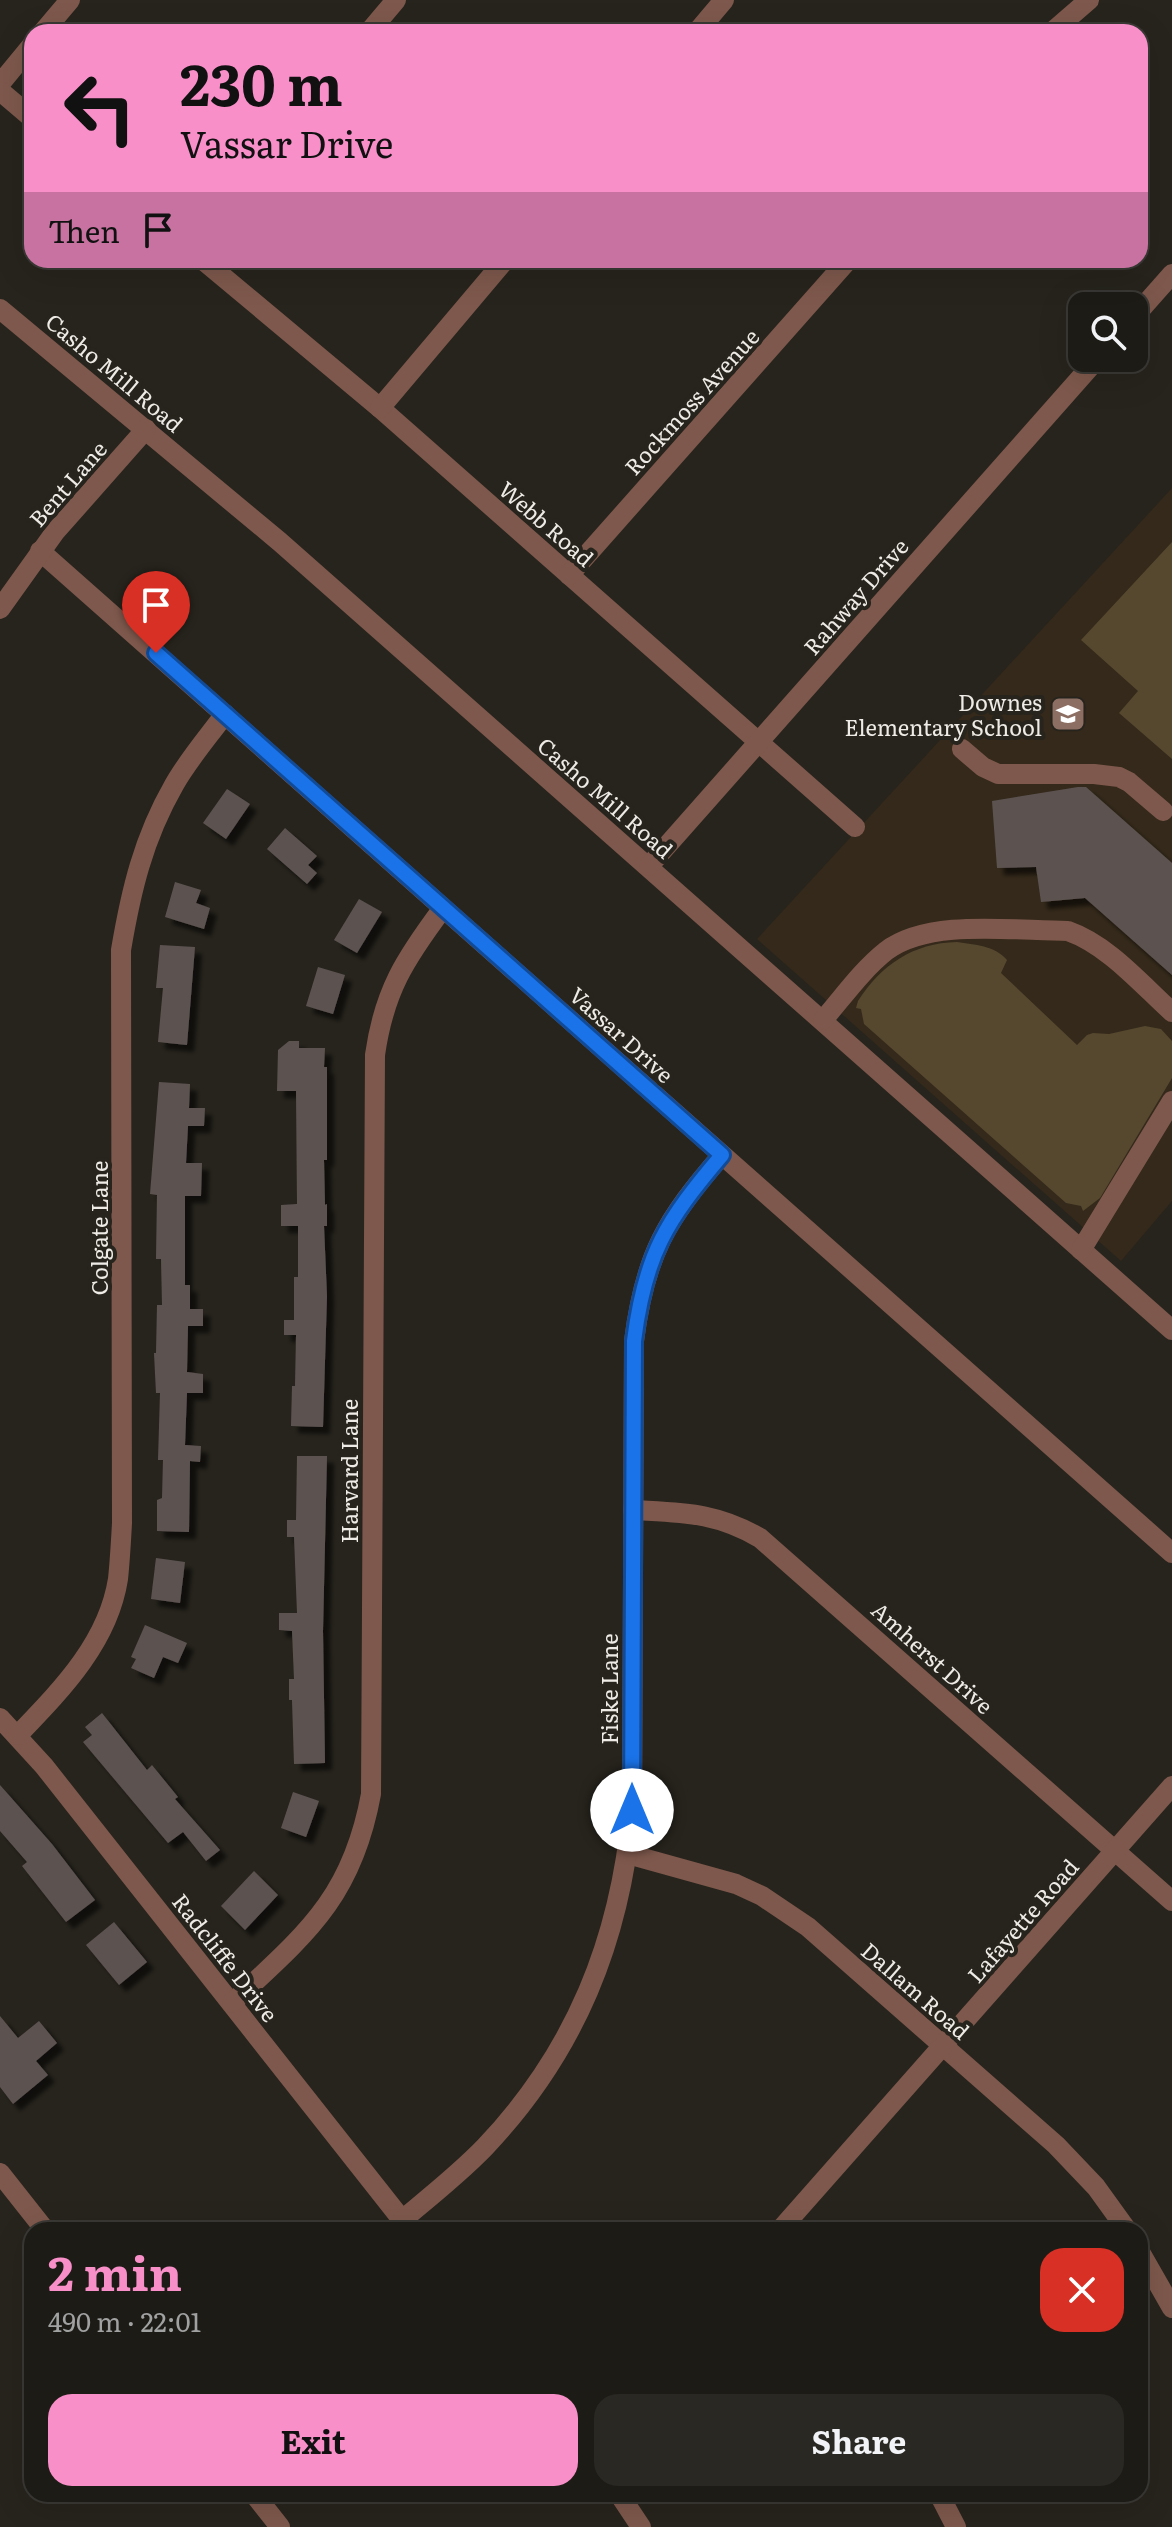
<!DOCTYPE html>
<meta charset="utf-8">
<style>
body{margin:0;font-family:Literata,serif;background:#2a2823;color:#f1f3f6;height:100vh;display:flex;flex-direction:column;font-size:30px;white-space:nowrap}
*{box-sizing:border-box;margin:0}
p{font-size:26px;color:#a0a1a1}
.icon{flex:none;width:44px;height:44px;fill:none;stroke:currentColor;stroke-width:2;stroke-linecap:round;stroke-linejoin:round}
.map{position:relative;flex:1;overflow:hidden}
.drawer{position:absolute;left:24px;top:2222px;width:1124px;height:280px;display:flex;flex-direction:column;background:#1d1b16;border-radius:24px;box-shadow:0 8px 32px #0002,0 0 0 2px #3b3935}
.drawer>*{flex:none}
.hud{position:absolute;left:24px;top:24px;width:1124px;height:244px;border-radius:24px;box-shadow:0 8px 32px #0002,0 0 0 2px #3b3935;background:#f98fc9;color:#111;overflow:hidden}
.buttons{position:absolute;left:1068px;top:292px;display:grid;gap:16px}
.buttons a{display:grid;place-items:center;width:80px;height:80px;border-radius:16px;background:#1d1b16;box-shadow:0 8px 32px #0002,0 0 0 2px #3b3935;font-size:40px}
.pin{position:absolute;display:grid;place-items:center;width:68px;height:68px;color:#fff;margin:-82px -34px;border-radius:50% 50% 50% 0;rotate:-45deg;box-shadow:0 0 8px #0007}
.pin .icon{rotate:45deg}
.me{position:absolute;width:88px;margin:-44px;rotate:0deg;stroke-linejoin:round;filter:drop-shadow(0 0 6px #0008)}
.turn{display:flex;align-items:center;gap:28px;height:168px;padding:0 24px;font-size:36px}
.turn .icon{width:104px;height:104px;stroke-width:2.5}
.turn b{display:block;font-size:56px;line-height:68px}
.then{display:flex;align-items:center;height:76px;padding:0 24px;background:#0003;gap:16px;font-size:30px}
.round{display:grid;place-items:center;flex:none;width:84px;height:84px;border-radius:24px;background:#2a2823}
.summary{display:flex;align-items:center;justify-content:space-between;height:136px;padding:0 24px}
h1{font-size:48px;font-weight:700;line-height:60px;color:#f98fc9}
.action{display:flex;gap:16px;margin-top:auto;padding:16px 24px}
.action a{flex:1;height:92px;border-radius:24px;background:#f98fc9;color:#111;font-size:32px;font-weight:700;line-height:92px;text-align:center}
.action a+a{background:#2a2823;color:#f1f3f6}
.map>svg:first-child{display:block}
.education{fill:#34291a}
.green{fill:#56482f}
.building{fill:#5c5351;filter:url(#shadow)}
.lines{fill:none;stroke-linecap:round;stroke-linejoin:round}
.minor{stroke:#7e584c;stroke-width:20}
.route-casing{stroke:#114b97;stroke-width:20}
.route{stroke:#1a73e8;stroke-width:14}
.labels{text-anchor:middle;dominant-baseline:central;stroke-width:8;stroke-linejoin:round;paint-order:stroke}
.street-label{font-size:22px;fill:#eeebe6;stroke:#27241d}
.poi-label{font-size:22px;fill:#eeebe6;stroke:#27241d;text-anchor:end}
</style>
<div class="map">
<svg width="1172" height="2527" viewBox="0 0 1172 2527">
<defs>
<filter id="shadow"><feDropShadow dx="7" dy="7" stdDeviation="2" flood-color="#0009"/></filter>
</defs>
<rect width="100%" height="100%" fill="#27241d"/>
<path class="education" d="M1172,488v713l-51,60 -364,-322z"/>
<g class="green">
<path d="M1172,542v217l-53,-46 19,-22 -57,-51z"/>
<path d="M957,942c18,3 37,3 50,18l-6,13 76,72 10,-10 6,-2 16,1 36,-8 16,3 11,12v37l-72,120 -17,13 -2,-5 -15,-3 -202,-179 -3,-15 -5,-1 2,-7c23,-36 55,-58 99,-59z"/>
</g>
<g class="building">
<path d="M1078,787h8l86,76v112l-87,-77 -44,4 -5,-35 -39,1 -5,-67z"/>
<path d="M227,789l23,15 -24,35 -23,-16z"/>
<path d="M285,828l32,28 -9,9 9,8 -10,11 -40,-35z"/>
<path d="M175,882l26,8 -5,13 14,5 -6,21 -39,-12z"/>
<path d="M359,899l23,13 -25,41 -23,-13z"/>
<path d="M160,945l35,2 -8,98 -29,-3 5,-54h-7z"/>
<path d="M318,967l27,8 -12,39 -27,-8z"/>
<path d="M289,1041h10v7h26l-1,19h3v93h-3l1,45 2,-1v22h-3l3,70 -4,131 -32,-1 1,-40h3l1,-51h-12v-15h10v-43h4v-51h-17v-21l16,-1 -1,-113h-19l1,-41z"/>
<path d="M159,1082l31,2 -1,24h16l-1,18h-16l-2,37h16l-1,33h-16v89h5v24h13v17h-15l-1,46 16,2v19h-16l-2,52 16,1 -1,16 -10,-1 -1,71 -32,-1v-31l5,-2 1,-38h-5l2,-67h-4l-2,-40h2l1,-48h5l-1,-46h-5l1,-64 -7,-1z"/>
<path d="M297,1456h30l-4,175 2,132 -31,1 -2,-64h-3v-21h5l-2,-48 -13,-1v-17h18l-3,-76h-7v-17h9z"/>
<path d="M156,1558l29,4 -5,41 -29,-4z"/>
<path d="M145,1625l42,18 -9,20 -15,-6 -9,21 -23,-10 5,-9 -5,-2z"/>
<path d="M102,1713l45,57 5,-5 26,32 -3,2 45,51 -14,11 -23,-29 -15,11 -85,-101 9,-7 -7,-8z"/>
<path d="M0,1785l52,59 43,56 -29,22 -44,-56 5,-4 -27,-31z"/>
<path d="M293,1792l26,9 -13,36 -25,-9z"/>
<path d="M254,1871l24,24 -33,35 -24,-24z"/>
<path d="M114,1922l33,40 -28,23 -33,-40z"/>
<path d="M0,2016l18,22 21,-17 18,22 -21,18 12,14 -35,29 -13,-17z"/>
</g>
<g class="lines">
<g class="minor">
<path d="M43,32l27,-32"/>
<path d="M369,32l27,-32"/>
<path d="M697,32l27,-32"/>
<path d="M1052,32l37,-32"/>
<path d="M0,84l32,-39"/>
<path d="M0,91l32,27"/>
<path d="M203,260l177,148 475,419"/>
<path d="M0,309l280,233 892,788"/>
<path d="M1134,317l38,-43"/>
<path d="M380,408l125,-148"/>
<path d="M40,551l1132,1002"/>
<path d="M569,575l279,-315"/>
<path d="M0,609l55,-77 91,-103"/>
<path d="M962,749l21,18 15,7h96l25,3 10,5 34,29"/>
<path d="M649,866l449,-508"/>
<path d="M823,1020c20,-23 39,-50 63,-69 43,-33 129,-20 182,-20 40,14 73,53 104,81"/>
<path d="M1081,1250l91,-149"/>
<path d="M633,1510c51,3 82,2 127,28l412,363"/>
<path d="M0,1718l44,48 366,464"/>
<path d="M18,1735c43,-45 90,-92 100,-156 2,-19 3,-38 4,-56l-1,-573c10,-59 22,-111 53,-165 14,-25 34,-48 51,-71"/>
<path d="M628,1854l108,30 26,12 46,31 248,218 40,42 31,43"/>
<path d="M232,2003c74,-69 120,-105 139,-209l4,-739c9,-64 30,-96 68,-147"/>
<path d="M0,2173l45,57"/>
<path d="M402,2220c29,-24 58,-47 83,-73 91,-96 135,-207 147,-337l2,-469c11,-87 32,-121 88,-186"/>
<path d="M780,2230l392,-444"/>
<path d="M1140,2252l32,56"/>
<path d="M254,2494l26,33"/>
<path d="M619,2494l22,33"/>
<path d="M939,2494l17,33"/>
</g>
</g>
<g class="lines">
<defs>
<path id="route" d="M156,653l566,502c-56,66 -77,99 -88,186l-2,469"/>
</defs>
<use href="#route" class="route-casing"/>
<use href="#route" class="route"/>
</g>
<defs>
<symbol id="school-square" viewBox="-11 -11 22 22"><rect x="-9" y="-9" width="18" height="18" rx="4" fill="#8d6e63" stroke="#27241d"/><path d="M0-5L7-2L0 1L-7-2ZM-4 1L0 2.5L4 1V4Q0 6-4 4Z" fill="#fff"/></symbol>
</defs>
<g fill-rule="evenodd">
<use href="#school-square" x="1048" y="694" width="40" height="40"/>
</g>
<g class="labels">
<g class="street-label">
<text transform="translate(115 372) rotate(40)">Casho Mill Road</text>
<text transform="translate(691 401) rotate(-48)">Rockmoss Avenue</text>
<text transform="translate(67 483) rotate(-49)">Bent Lane</text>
<text transform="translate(547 523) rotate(41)">Webb Road</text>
<text transform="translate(855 596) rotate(-49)">Rahway Drive</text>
<text transform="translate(606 797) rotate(41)">Casho Mill Road</text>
<text transform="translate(622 1034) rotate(42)">Vassar Drive</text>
<text transform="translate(98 1228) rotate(-90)">Colgate Lane</text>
<text transform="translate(348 1471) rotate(-90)">Harvard Lane</text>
<text transform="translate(933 1657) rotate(42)">Amherst Drive</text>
<text transform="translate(608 1689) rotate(-90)">Fiske Lane</text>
<text transform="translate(1022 1920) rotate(-49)">Lafayette Road</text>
<text transform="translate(226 1957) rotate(52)">Radcliffe Drive</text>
<text transform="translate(916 1990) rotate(41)">Dallam Road</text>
</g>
<g class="poi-label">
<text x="1042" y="701">Downes<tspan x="1042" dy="25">Elementary School</tspan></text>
</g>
</g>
</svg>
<div class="buttons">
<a><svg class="icon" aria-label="search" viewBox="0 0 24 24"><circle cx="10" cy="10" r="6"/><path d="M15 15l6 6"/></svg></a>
</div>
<div class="pin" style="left:156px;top:653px;background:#d93025"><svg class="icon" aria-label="arrive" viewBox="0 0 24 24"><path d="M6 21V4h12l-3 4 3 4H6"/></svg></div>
<svg class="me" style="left:632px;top:1810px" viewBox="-20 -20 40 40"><circle r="19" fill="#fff"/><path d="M0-13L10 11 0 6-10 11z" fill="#1a73e8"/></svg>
<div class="hud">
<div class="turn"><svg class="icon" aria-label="left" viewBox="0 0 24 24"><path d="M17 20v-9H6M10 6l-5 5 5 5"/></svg><div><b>230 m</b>Vassar Drive</div></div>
<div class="then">Then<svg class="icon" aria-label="arrive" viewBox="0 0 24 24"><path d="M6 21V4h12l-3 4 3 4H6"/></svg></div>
</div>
<section class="drawer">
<div class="summary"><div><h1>2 min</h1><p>490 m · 22:01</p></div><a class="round" style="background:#d93025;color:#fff"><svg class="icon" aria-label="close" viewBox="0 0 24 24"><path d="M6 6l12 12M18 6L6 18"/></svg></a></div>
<div class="action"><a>Exit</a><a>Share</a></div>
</section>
</div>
